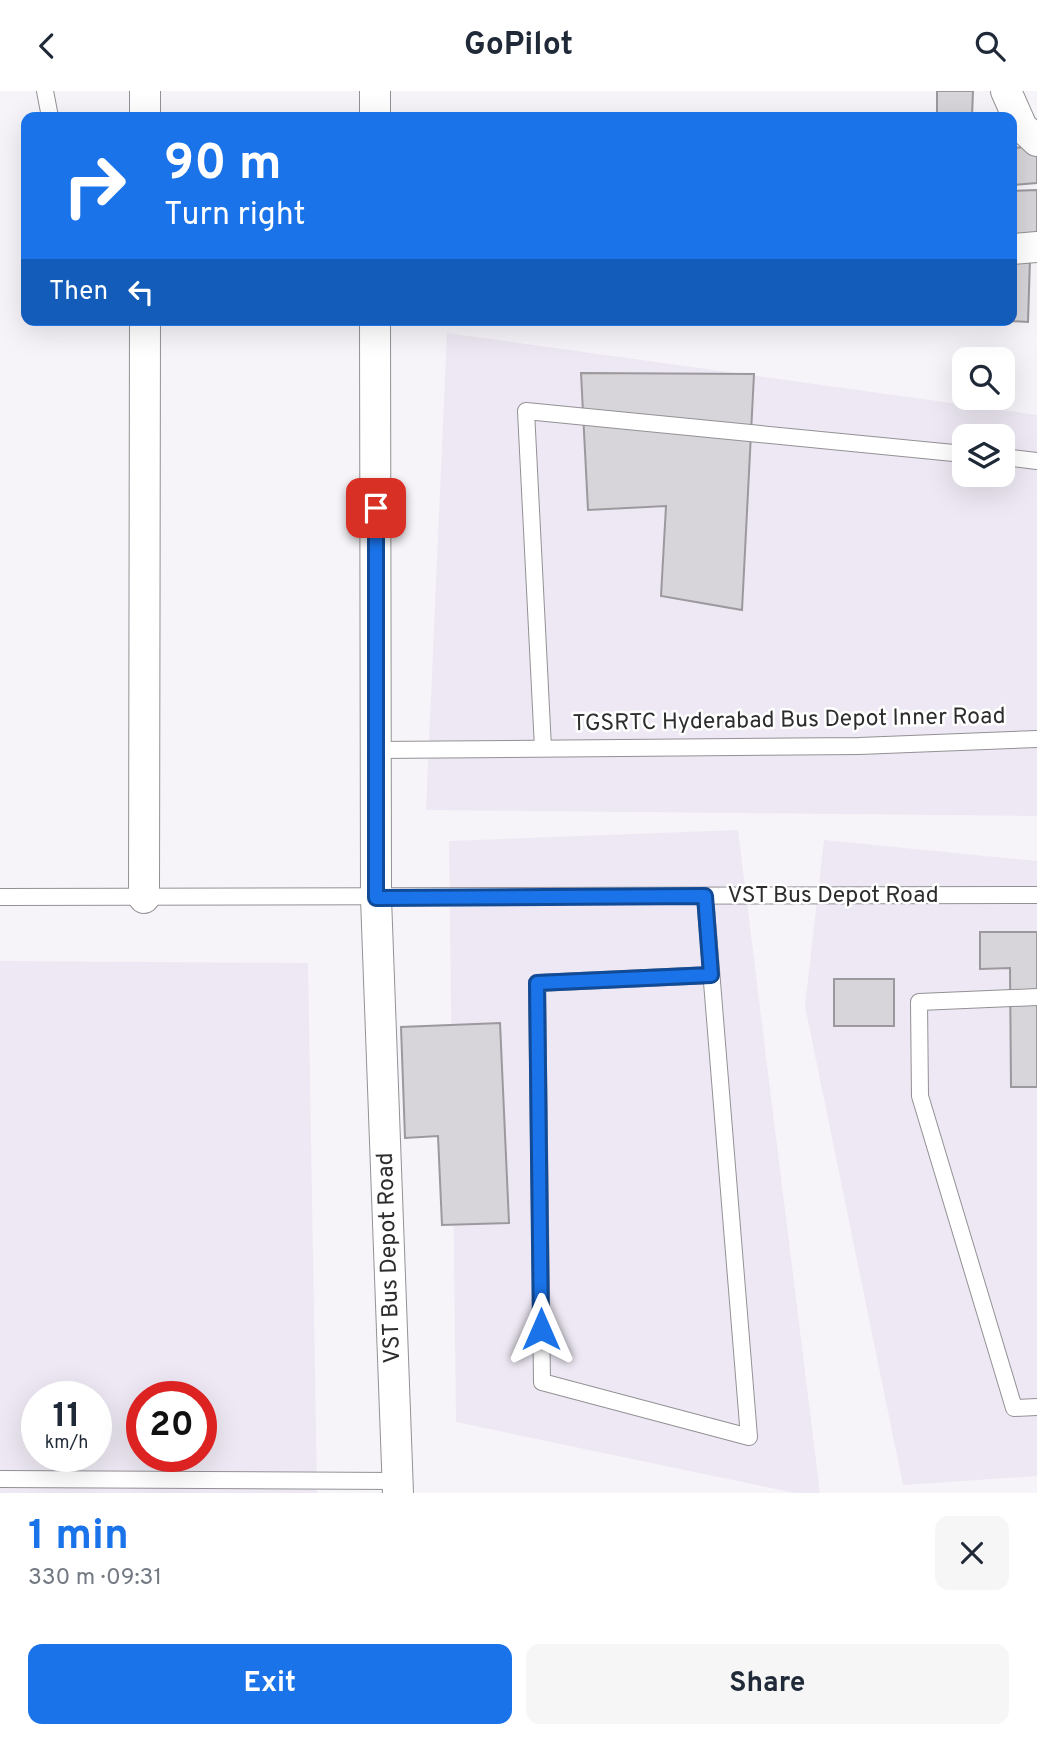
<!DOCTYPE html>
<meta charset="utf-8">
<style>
body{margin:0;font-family:Overpass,sans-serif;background:#f6f6f7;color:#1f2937;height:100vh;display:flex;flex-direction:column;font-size:26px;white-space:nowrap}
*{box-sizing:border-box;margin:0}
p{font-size:23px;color:#747a83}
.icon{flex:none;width:38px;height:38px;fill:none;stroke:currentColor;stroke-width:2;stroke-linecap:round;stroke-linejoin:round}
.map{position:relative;height:1402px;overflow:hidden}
.details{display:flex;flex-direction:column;background:#fff;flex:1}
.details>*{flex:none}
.guide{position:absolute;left:21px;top:21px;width:996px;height:214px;border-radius:14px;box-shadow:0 7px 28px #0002;background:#1a73e8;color:#fff;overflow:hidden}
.buttons{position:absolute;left:952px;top:256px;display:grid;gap:14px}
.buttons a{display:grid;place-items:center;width:63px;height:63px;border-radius:14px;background:#fff;box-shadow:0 7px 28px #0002;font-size:35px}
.speed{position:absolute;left:21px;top:1290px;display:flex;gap:14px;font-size:35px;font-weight:700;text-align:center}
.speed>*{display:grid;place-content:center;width:91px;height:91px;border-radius:50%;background:#fff;box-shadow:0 7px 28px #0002;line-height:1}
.speed small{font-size:18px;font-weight:400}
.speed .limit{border:10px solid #d22;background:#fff;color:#111}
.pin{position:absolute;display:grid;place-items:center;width:60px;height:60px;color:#fff;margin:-30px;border-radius:14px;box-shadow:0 4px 10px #0006}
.me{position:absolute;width:77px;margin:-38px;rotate:0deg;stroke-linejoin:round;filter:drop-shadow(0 0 5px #0008)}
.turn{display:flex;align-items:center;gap:24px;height:147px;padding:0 28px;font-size:32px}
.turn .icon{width:91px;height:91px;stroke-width:2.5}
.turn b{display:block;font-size:49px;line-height:60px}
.then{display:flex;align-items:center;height:66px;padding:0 28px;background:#0003;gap:14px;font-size:26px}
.round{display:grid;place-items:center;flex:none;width:74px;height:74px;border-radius:14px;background:#f6f6f7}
.headline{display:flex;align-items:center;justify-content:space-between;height:119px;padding:0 28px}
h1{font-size:42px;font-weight:700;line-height:52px;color:#1a73e8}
.button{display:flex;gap:14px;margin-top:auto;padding:14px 28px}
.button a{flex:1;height:80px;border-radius:14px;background:#1a73e8;color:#fff;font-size:28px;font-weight:700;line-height:80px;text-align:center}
.button a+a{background:#f6f6f7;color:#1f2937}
header{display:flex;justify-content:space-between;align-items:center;height:91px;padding:0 28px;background:#fff;font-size:32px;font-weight:700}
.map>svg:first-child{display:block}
.built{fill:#ede8f3;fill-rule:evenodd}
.building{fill:#d7d5d9;stroke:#9b999d;stroke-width:2}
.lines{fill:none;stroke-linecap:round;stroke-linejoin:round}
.lane-casing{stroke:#939195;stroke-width:18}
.street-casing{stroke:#939195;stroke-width:32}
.lane{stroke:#fff;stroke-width:16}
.street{stroke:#fff;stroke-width:30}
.route-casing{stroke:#114b97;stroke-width:18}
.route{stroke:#1a73e8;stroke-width:12}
.labels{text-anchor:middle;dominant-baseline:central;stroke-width:5;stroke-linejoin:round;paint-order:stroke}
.street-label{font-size:23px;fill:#2d2c2e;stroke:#fff}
</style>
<header><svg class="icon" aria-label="back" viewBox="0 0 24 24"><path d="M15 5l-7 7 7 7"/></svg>GoPilot<svg class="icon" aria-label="search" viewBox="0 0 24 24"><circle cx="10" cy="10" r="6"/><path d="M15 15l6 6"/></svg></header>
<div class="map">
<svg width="1037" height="1402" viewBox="0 0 1037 1402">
<rect width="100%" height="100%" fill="#f6f4f8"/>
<g class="built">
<path d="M447,242l590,82v401l-611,-6zM964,345h39v38h-39z"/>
<path d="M738,739l82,663h-25l-339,-71 -7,-581z"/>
<path d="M824,749l213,21v615l-134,9 -98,-479z"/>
<path d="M0,870l308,2 9,530h-317zM37,1306h59v59h-59zM142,1306h59v59h-59z"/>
</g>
<g class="building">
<path d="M937,0h36l-1,26h-35z"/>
<path d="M1037,55v37l-25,2v-37z"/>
<path d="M1037,99v44l-25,1v-44z"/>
<path d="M1012,167h18l-2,64 -35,-2h19z"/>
<path d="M937,229h40v3l-40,-1z"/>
<path d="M581,282l173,1 -12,236 -81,-14 5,-90 -78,4z"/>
<path d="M980,841h57v155h-26l-1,-119 -30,1z"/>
<rect x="834" y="888" width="60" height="47"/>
<path d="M500,932l9,200 -67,2 -4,-89 -33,2 -4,-111z"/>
</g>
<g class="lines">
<defs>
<g id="lane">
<path d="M45,0l5,26"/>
<path d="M1003,366l34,4"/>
<path d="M543,657l-17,-337 438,43"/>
<path d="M376,659l483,-4 178,-7"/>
<path d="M705,805l44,541 -207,-55 -5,-399 174,-8"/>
<path d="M0,806l1037,-2"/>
<path d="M1037,906l-118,5 1,94 94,312 23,-1"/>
<path d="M0,1388l398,2"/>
</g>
<g id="street">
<path d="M375,0v26"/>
<path d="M1006,0l16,36 15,14"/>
<path d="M145,26v-26"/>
<path d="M1012,158l25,-2"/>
<path d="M375,229l1,578 22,595"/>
<path d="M144,807l1,-578"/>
</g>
</defs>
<use href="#lane" class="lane-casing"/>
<use href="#street" class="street-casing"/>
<use href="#lane" class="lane"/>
<use href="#street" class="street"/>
</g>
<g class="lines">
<defs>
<path id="route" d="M376,417v390l329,-2 6,79 -174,8 4,346"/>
</defs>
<use href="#route" class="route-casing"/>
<use href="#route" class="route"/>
</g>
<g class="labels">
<g class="street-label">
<text transform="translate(789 630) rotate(-1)">TGSRTC Hyderabad Bus Depot Inner Road</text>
<text x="833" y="805">VST Bus Depot Road</text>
<text transform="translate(390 1167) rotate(-92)">VST Bus Depot Road</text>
</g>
</g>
</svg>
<div class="buttons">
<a><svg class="icon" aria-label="search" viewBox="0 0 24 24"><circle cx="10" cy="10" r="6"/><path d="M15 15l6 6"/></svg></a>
<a><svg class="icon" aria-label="layers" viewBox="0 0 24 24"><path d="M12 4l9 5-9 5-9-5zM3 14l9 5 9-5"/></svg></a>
</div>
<div class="speed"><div>11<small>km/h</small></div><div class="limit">20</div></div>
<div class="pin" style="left:376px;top:417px;background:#d93025"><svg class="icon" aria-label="arrive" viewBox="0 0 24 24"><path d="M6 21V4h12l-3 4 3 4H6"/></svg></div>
<svg class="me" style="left:541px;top:1238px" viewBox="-20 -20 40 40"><path d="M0-17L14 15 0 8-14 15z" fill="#1a73e8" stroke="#fff" stroke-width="4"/></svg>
<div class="guide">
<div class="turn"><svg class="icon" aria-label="right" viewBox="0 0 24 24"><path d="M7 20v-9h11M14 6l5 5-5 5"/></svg><div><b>90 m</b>Turn right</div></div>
<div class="then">Then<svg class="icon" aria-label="left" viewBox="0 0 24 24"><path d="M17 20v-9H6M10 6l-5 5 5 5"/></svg></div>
</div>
</div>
<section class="details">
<div class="headline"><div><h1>1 min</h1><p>330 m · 09:31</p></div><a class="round"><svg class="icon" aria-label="close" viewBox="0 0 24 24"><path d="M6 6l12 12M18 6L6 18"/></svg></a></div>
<div class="button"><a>Exit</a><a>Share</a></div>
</section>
